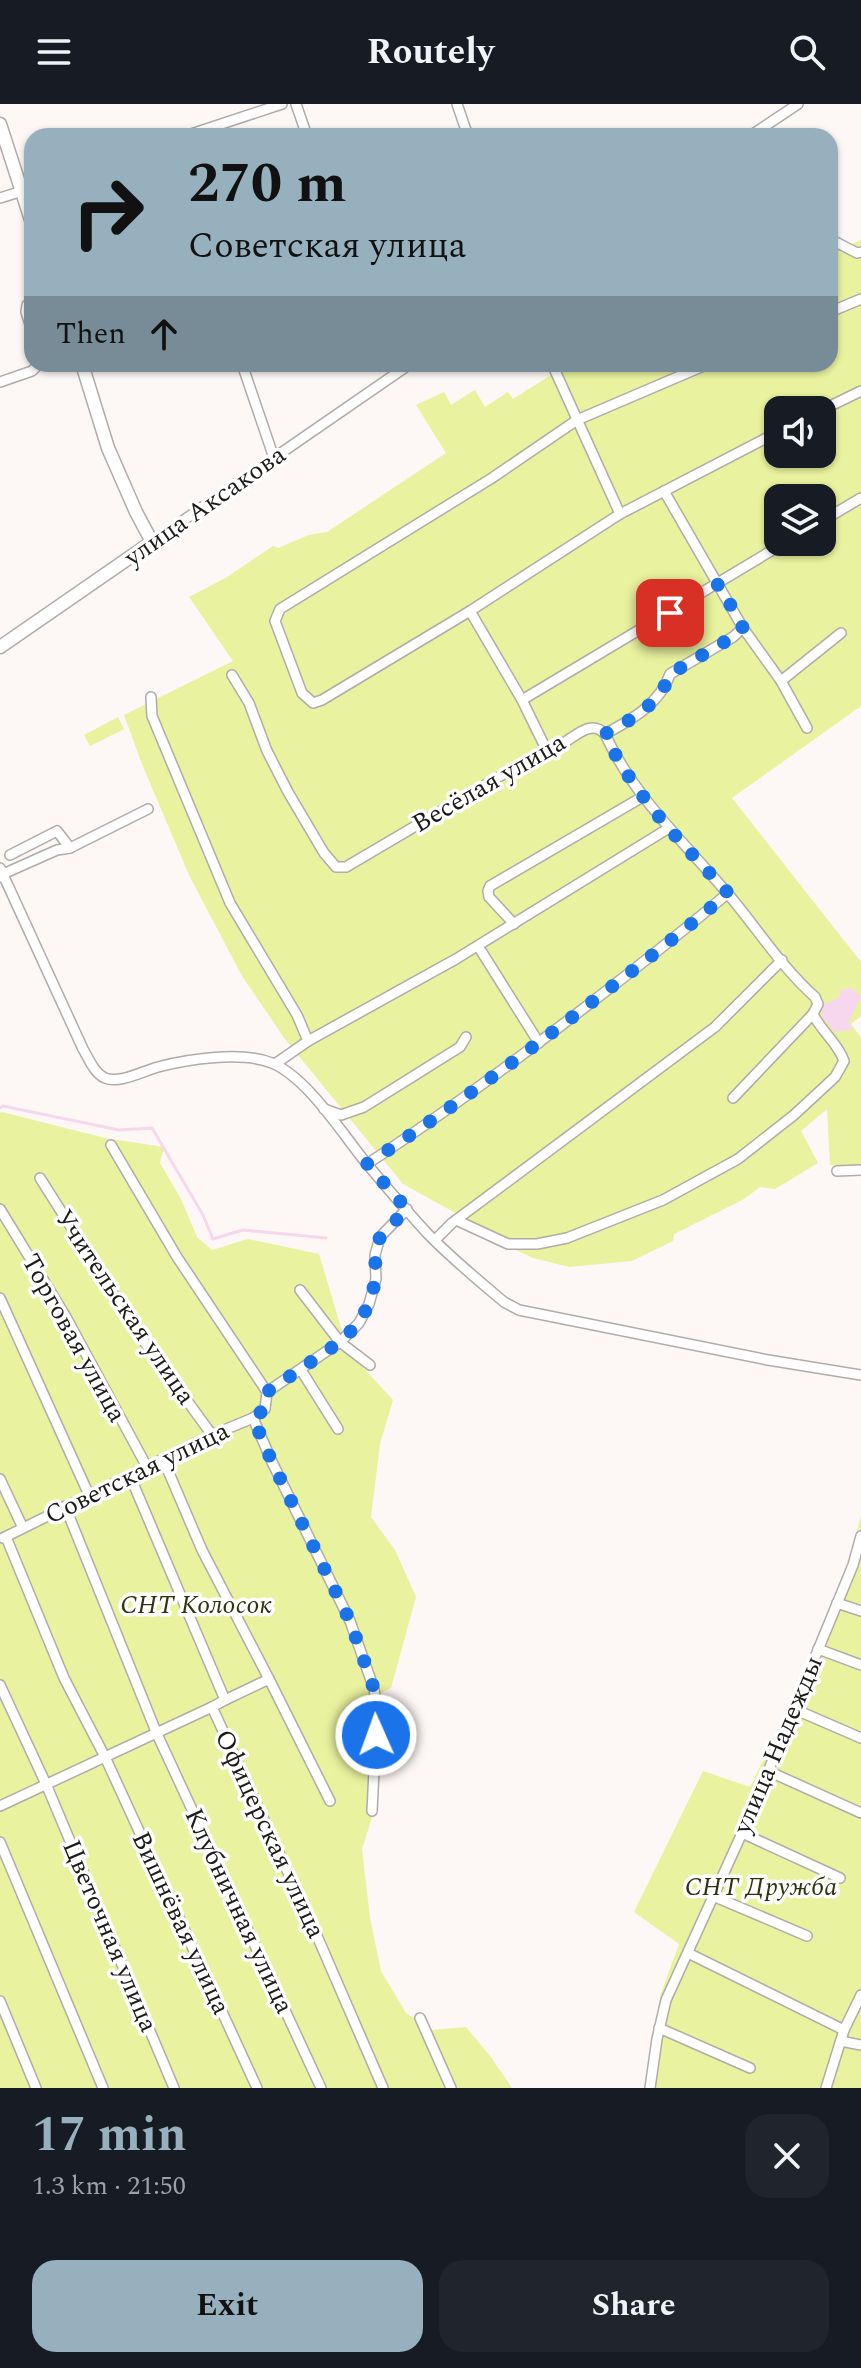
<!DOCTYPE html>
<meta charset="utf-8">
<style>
body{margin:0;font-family:Spectral,serif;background:#20242c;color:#f1f3f6;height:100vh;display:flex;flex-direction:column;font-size:30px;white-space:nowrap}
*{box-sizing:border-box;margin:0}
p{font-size:26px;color:#9ea1a6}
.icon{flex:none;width:44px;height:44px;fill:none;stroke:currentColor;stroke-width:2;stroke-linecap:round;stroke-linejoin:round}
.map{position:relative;height:1984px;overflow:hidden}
.drawer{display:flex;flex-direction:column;background:#171b24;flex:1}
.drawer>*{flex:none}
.guide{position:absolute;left:24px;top:24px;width:814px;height:244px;border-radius:24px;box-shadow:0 2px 6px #0004;background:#96b0bd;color:#111;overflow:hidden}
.fabs{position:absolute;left:764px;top:292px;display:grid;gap:16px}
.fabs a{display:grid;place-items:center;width:72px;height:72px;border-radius:16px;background:#171b24;box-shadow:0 2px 6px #0004;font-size:40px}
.pin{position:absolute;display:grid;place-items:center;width:68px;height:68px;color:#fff;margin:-34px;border-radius:16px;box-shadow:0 4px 12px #0006}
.me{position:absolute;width:88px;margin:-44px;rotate:358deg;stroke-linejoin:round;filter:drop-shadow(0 0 6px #0008)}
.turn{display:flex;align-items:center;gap:28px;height:168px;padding:0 32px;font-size:36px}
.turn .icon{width:104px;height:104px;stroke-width:2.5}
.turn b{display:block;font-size:56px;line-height:68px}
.then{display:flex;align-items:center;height:76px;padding:0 32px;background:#0003;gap:16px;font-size:30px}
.round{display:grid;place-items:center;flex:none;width:84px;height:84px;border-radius:24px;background:#20242c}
.head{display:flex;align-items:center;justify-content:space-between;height:136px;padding:0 32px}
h1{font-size:48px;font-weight:700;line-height:60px;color:#96b0bd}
.button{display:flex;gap:16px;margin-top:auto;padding:16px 32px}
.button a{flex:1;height:92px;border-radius:24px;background:#96b0bd;color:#111;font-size:32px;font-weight:700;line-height:92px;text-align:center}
.button a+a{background:#20242c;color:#f1f3f6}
header{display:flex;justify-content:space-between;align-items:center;height:104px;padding:0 32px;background:#171b24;font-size:36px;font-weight:700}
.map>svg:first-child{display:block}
.green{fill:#e9f29e;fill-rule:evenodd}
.water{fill:#f6d7ed}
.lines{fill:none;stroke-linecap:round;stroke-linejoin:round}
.stream{stroke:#f6d7ed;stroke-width:3}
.minor-casing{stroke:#b1aba9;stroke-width:12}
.tertiary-casing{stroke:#b1aba9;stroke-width:15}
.minor{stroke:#fff;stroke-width:9}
.tertiary{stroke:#fff;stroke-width:12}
.route{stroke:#1a73e8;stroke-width:14;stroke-dasharray:0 25.2}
.labels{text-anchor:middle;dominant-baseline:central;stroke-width:7;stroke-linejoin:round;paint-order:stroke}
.street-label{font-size:26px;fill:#1d1b1a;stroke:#fff}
.park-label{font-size:26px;font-style:italic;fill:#30330d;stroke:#fff}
</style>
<header><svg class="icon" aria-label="menu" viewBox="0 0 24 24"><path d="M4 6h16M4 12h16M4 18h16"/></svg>Routely<svg class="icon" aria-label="search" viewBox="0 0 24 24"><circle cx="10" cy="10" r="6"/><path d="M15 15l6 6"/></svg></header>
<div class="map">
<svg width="861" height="1984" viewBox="0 0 861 1984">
<rect width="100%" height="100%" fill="#fdf7f5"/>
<g class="green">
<path d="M861,136v466l-129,92 129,164v54l-10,8 10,14v128l-31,-1 -3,-56 -26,22 17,32 -43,26 -15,-2 -16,12 -70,35 -1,7 -41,20 -63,6 -36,-9 -17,-8 -17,-13 -96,-53 -118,-145 -43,-63 -53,-101 -47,-111 -18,-49 109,-54 -44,-64 38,-20 46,-31 5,2 31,-13 18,-3 119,-79 -30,-48 28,-13 7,13 24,-15 10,17 23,-15 5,7 38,-24 28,-11h251v-105l3,-7zM778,306h44v44h-44zM778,394h44v44h-44z"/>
<path d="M118,613l6,12 -34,17 -6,-11z"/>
<path d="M2,1008l103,26 59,9 -4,16 21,36 16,38 15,13 36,-11 71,15 29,97 45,49 -13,44 -9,73 24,33 21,47 -25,91 -23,11 9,61 -3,51 -12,38 8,69 11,53 25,42 26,17 34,-3 24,29 22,32h-512v-975z"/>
<path d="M861,1411v573h-213l12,-92 19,-52 -45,-32 69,-141 47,16 90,-185z"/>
</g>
<path class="water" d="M852,884l9,9 -12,24 3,9 -17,2 -13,-15v-16l4,3 14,-8v-6z"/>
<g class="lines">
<path class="stream" d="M0,1004l3,-2 116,24 33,-2 51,87 10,24 30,-9 83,8"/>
<defs>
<g id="minor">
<path d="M296,0l11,32"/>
<path d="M457,0l11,32"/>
<path d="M185,32l97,-32"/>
<path d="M750,32l48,-32"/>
<path d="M0,94l32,-10"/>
<path d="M830,135l27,14 4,-1"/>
<path d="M32,198l-5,3 -1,7 6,19"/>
<path d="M830,208l31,-13"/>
<path d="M242,260l32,94"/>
<path d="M552,260l68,150"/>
<path d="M708,260l-131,56 -85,58 -212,131 -5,12 27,72 11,10 9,-3 148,-89 150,-97 158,-82"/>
<path d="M0,278l32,-11 7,-7"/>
<path d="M822,306l39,-19"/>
<path d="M664,387l79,137 38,53 26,47"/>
<path d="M822,417l39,-23"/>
<path d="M152,438l258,-178"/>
<path d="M470,507l52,89 24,49"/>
<path d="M232,571l17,28 18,48 21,41 36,61 12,14h10l200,-118c6,-2 13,-3 19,-7 13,-8 27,-22 40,-8"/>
<path d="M781,577l60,-48"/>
<path d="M151,593l1,19 78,187 67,112 11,26"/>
<path d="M522,596l264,-158"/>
<path d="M605,630c26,-14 55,-30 65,-60l63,-37 10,-9"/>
<path d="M10,751l47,-24 13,17"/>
<path d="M0,764l83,181c6,10 11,24 22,29 15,6 38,-7 53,-11 30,-8 84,-16 114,-4 36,15 71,72 95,101 19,23 40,47 60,69 24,25 51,47 77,69l15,8 249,50 93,15"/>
<path d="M0,773l3,-3 54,-24 13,-2 78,-39"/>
<path d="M514,820l-25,-27 -1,-6 2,-5 154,-90"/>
<path d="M478,842l61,97"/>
<path d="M275,960l33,-23 148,-82 213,-131"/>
<path d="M733,994l80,-84"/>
<path d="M324,1005l17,6 23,-8 96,-60 6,-10"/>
<path d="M111,1041l66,112 90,135"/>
<path d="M367,1060c72,-47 140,-97 208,-149 52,-40 103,-79 153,-122"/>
<path d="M837,1067l24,-1"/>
<path d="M40,1074l100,158 72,99"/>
<path d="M0,1105l66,108 81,150"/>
<path d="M456,1116l52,24h29l30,-6 96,-38 75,-41 56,-44 41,-38 9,-16c-6,-18 -23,-30 -31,-47l5,-10 -3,-7c-33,-29 -58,-69 -87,-103 -43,-51 -95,-98 -123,-160"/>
<path d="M435,1136l17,-17 263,-196 67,-67"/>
<path d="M300,1186l40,52 30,23"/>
<path d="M0,1194l89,197"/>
<path d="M301,1266l37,59"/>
<path d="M253,1314l19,44 78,159 24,68 3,21 -5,101"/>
<path d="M163,1355l39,91 67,129 -44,21"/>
<path d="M130,1372l95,224 -13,7"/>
<path d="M0,1375l23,49"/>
<path d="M65,1402l92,228 164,354"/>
<path d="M6,1433l58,141 41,79 152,331"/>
<path d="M3,1434l209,-103 41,-17 12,-9 2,-17 73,-50 19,-19 10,-19 7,-25 -1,-24 5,-18 27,-28"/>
<path d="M837,1499l24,8"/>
<path d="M818,1545l43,16"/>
<path d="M269,1575l61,122"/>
<path d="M0,1581l46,99 128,304"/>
<path d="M794,1605l67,29"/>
<path d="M768,1667l93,42"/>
<path d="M0,1702l212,-99 102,222 69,159"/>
<path d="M742,1729l98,45"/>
<path d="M0,1738l103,246"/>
<path d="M713,1792l94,40"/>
<path d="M688,1849l156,77"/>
<path d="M0,1897l36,87"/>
<path d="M420,1914l31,70"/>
<path d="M659,1924l91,40"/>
<path d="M841,1937l20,4"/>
<path d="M650,1984l7,-49 9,-39 82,-180 105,-255 8,-29"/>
<path d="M826,1984l18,-58 17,-35"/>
</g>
<g id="tertiary">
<path d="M0,20l32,99"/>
<path d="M0,543l152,-105 -16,-30 -28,-64 -26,-84"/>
</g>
</defs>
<use href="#minor" class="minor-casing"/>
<use href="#tertiary" class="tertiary-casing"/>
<use href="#minor" class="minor"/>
<use href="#tertiary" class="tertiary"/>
</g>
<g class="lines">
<path class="route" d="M376,1631l1,-25 -3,-21 -24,-68 -78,-159 -19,-44 12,-9 2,-17 73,-50 19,-19 10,-19 7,-25 -1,-24 5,-18 27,-28 -40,-45c72,-47 140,-97 208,-149 52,-40 103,-79 153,-122 -45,-49 -95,-98 -123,-159 26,-14 55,-30 65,-60l63,-37 10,-9 -24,-44 -49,29"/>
</g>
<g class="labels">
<g class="street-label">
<text transform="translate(205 402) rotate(-35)">улица Аксакова</text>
<text transform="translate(489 679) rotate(-30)">Весёлая улица</text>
<text transform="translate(125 1203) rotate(56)">Учительская улица</text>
<text transform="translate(74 1234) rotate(61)">Торговая улица</text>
<text transform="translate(137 1369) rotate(-26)">Советская улица</text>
<text transform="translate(778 1641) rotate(-67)">улица Надежды</text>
<text transform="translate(270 1730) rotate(65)">Офицерская улица</text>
<text transform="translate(239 1807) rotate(65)">Клубничная улица</text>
<text transform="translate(181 1819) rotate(65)">Вишнёвая улица</text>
<text transform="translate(110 1832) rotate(67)">Цветочная улица</text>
</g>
<g class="park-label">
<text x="196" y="1501">СНТ Колосок</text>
<text x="761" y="1783">СНТ Дружба</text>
</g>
</g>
</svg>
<div class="fabs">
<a><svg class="icon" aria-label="sound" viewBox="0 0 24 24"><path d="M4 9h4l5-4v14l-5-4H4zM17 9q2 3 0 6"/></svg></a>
<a><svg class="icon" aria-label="layers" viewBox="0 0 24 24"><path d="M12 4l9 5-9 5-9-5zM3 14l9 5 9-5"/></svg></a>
</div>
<div class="pin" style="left:670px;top:509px;background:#d93025"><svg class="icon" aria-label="arrive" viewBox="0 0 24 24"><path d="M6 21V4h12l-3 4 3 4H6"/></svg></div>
<svg class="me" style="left:376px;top:1631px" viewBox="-20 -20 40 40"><circle r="17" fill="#1a73e8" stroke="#fff" stroke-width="3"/><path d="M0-11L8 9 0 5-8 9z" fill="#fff"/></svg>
<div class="guide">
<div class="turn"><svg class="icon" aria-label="right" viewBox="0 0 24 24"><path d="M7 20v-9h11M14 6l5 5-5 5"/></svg><div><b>270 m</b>Советская улица</div></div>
<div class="then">Then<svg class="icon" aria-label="ahead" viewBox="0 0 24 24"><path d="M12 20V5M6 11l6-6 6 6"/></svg></div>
</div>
</div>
<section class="drawer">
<div class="head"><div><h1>17 min</h1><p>1.3 km · 21:50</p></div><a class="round"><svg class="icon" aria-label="close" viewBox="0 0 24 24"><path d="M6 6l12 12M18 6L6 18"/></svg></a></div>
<div class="button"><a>Exit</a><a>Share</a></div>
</section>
